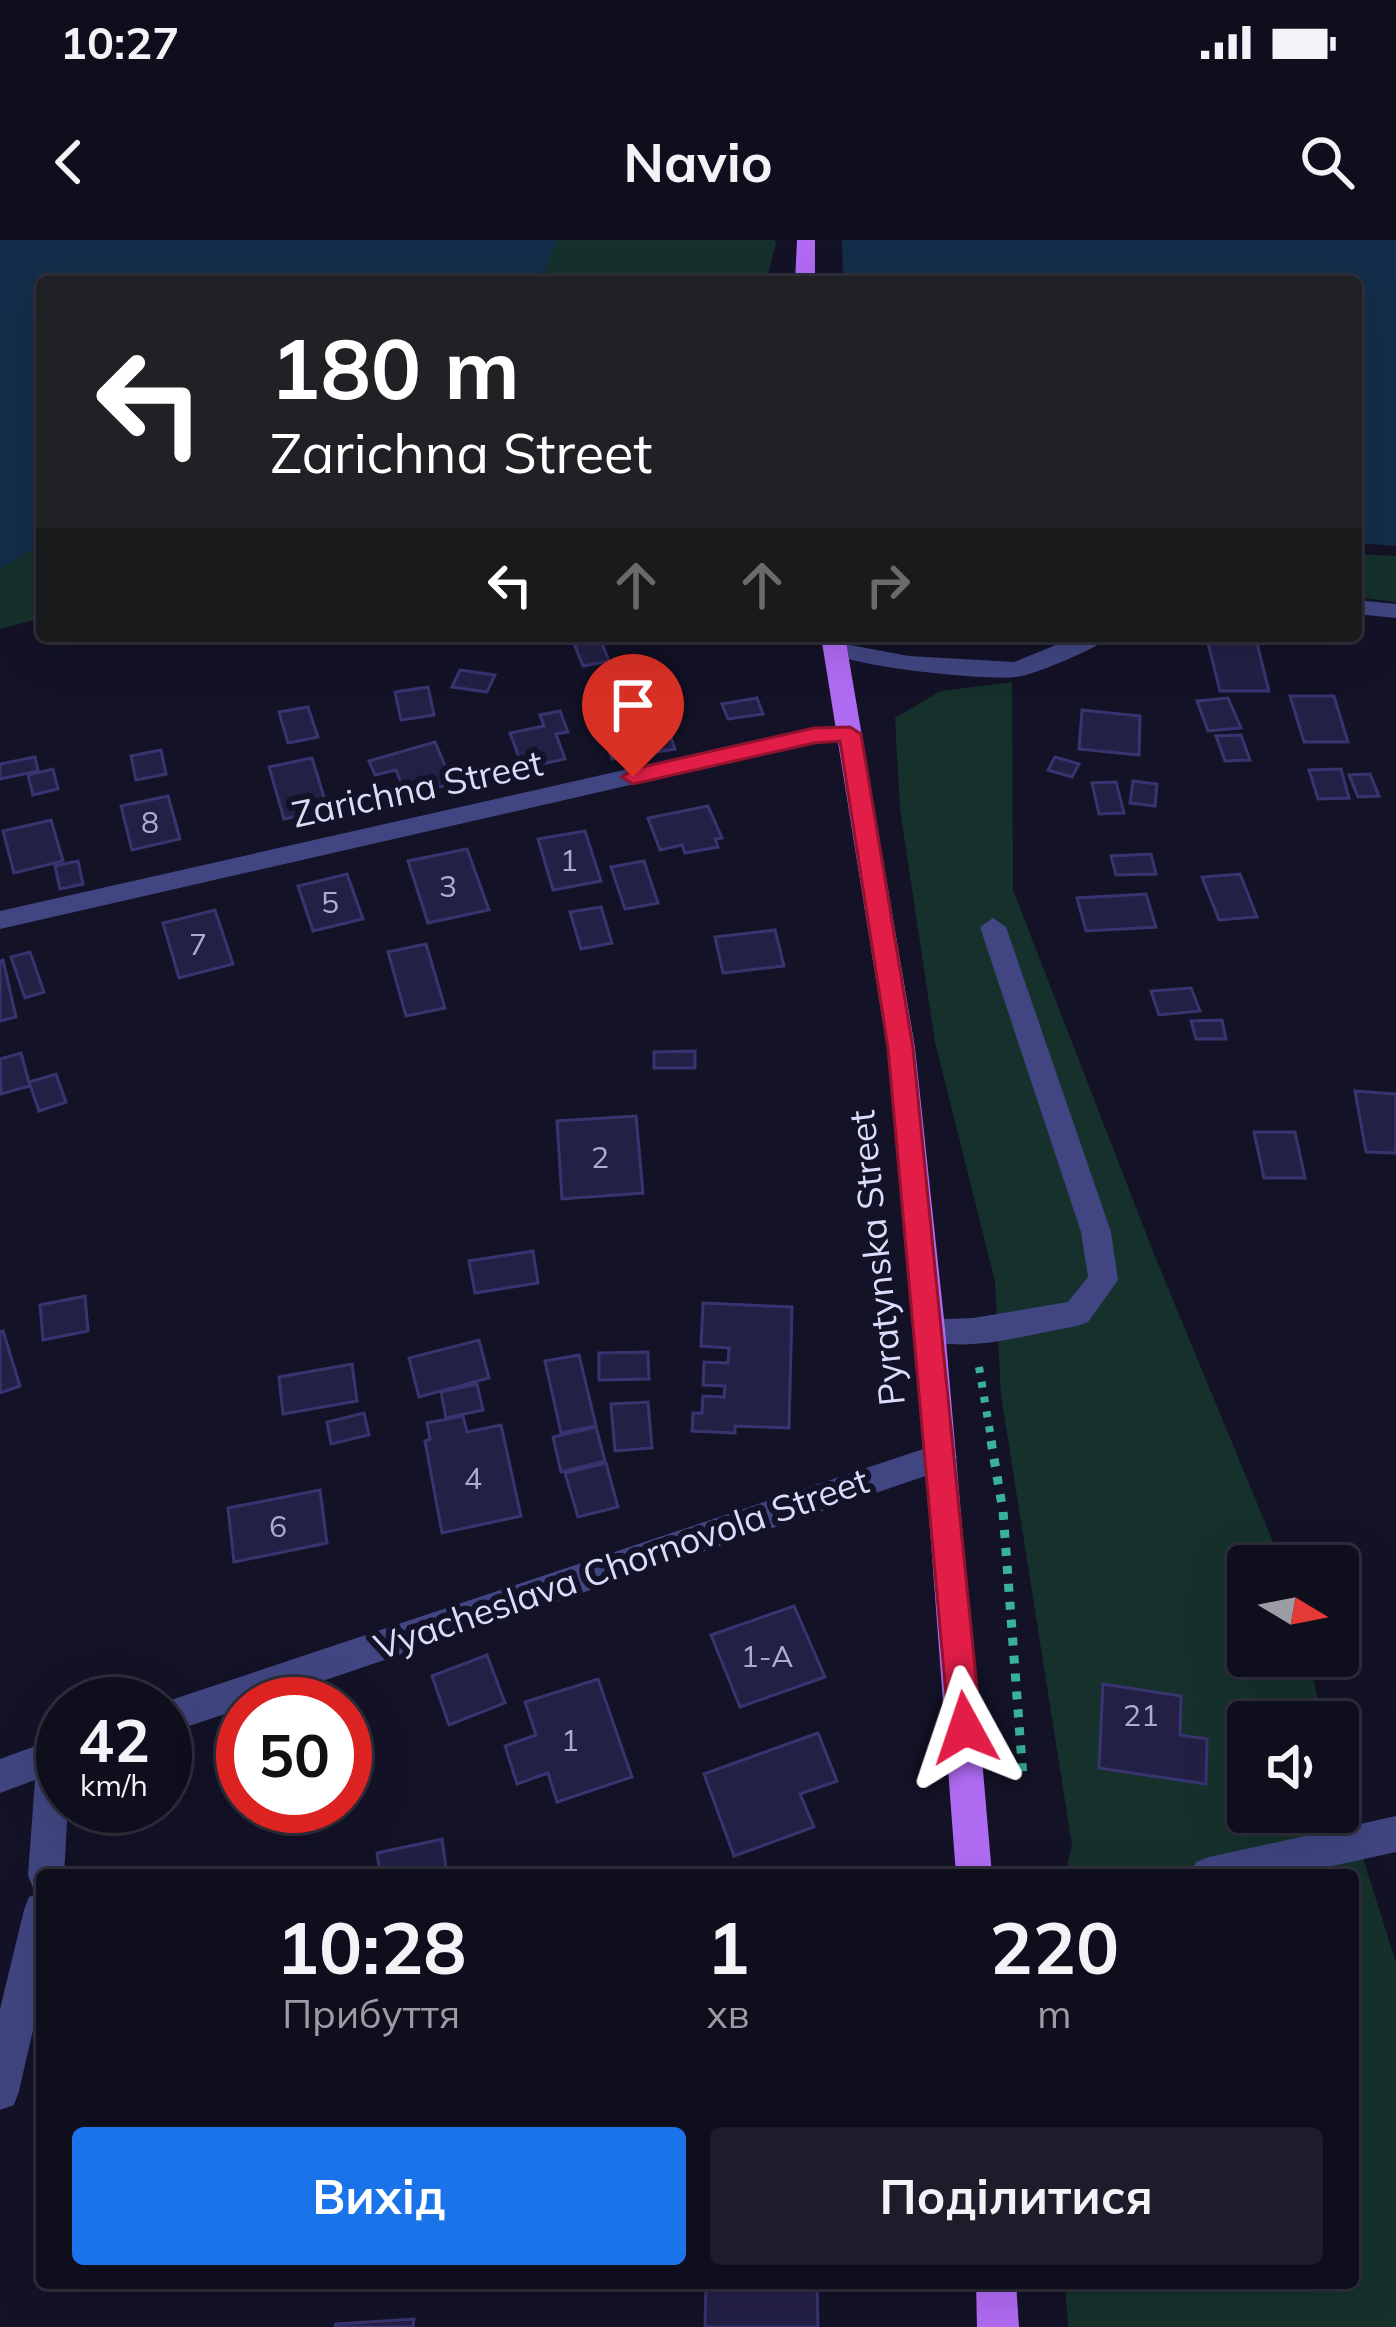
<!DOCTYPE html>
<html lang="uk">
<meta charset="utf-8">
<style>
body{margin:0;font-family:Mulish,sans-serif;background:#1c1c2a;color:#f1f3f6;height:100vh;display:flex;flex-direction:column;font-size:45px;white-space:nowrap}
*{box-sizing:border-box;margin:0}
p{font-size:39px;color:#9b9ca4}
.icon{flex:none;width:66px;height:66px;fill:none;stroke:currentColor;stroke-width:2;stroke-linecap:round;stroke-linejoin:round}
.map{position:relative;flex:1;overflow:hidden}
.drawer{position:absolute;left:36px;top:1629px;width:1323px;height:420px;display:flex;flex-direction:column;background:#0e0e1d;border-radius:12px;box-shadow:0 12px 48px #0002,0 0 0 3px #2e2e3b}
.drawer>*{flex:none}
.guide{position:absolute;left:36px;top:36px;width:1326px;height:366px;border-radius:12px;box-shadow:0 12px 48px #0002,0 0 0 3px #2e2e3b;background:#202124;color:#fff;overflow:hidden}
.needle{width:78px;rotate:100deg}
.fabs{position:absolute;left:1227px;top:1305px;display:grid;gap:24px}
.fabs a{display:grid;place-items:center;width:132px;height:132px;border-radius:12px;background:#0e0e1d;box-shadow:0 12px 48px #0002,0 0 0 3px #2e2e3b;font-size:60px}
.speed{position:absolute;left:36px;top:1437px;display:flex;gap:24px;font-size:60px;font-weight:700;text-align:center}
.speed>*{display:grid;place-content:center;width:156px;height:156px;border-radius:50%;background:#0e0e1d;box-shadow:0 12px 48px #0002,0 0 0 3px #2e2e3b;line-height:1}
.speed small{font-size:30px;font-weight:400}
.speed .limit{border:18px solid #d22;background:#fff;color:#111}
.pin{position:absolute;display:grid;place-items:center;width:102px;height:102px;color:#fff;margin:-123px -51px;border-radius:50% 50% 50% 0;rotate:-45deg;box-shadow:0 0 12px #0007}
.pin .icon{rotate:45deg}
.me{position:absolute;width:132px;margin:-66px;rotate:355deg;stroke-linejoin:round;filter:drop-shadow(0 0 9px #0008)}
.turn{display:flex;align-items:center;gap:42px;height:252px;padding:0 36px;font-size:54px}
.turn .icon{width:156px;height:156px;stroke-width:2.5}
.turn b{display:block;font-size:84px;line-height:102px}
.lanes{display:flex;align-items:center;height:114px;padding:0 36px;background:#0003;justify-content:center;gap:60px;direction:ltr}
.lanes .off{opacity:.35}
.eta{display:flex;justify-content:space-evenly;align-items:center;height:204px;text-align:center}
.eta b{font-size:72px;font-weight:700;line-height:84px}
.cta{display:flex;gap:24px;margin-top:auto;padding:24px 36px}
.cta a{flex:1;height:138px;border-radius:12px;background:#1a73e8;color:#fff;font-size:48px;font-weight:700;line-height:138px;text-align:center}
.cta a+a{background:#1c1c2a;color:#f1f3f6}
.status{display:flex;justify-content:space-between;align-items:center;height:84px;padding:0 60px;background:#0e0e1d;direction:ltr}
.status svg{height:33px;fill:currentColor}
header{display:flex;justify-content:space-between;align-items:center;height:156px;padding:0 36px;background:#0e0e1d;font-size:54px;font-weight:700}
.map>svg:first-child{display:block}
.green{fill:#16312c}
.water{fill:#132e4a}
.building{fill:#232046;stroke:#383470;stroke-width:3}
.lines{fill:none;stroke-linecap:round;stroke-linejoin:round}
.path-far1{stroke:#3ab19c;stroke-width:8;stroke-dasharray:6 9;stroke-linecap:butt}
.path{stroke:#3ab19c;stroke-width:9;stroke-dasharray:8 10;stroke-linecap:butt}
.minor{fill:#414682;fill-rule:evenodd}
.major{fill:#b06bf3;fill-rule:evenodd}
.route{fill:#e11d48;stroke:#92132f;stroke-width:3}
.labels{text-anchor:middle;dominant-baseline:central;stroke-width:12;stroke-linejoin:round;paint-order:stroke}
.number-label{font-size:30px;fill:#adacce}
.street-label{font-size:36px;fill:#dbdbfc;stroke:#131227}
</style>
<div class="status"><b>10:27</b><svg viewBox="0 0 49 12"><path d="M0 12V9h3v3zM5 12V6h3v6zM10 12V3h3v9zM15 12V0h3v12zM26 1h20v11H26zM47 4h2v5h-2z"/></svg></div>
<header><svg class="icon" aria-label="back" viewBox="0 0 24 24"><path d="M15 5l-7 7 7 7"/></svg>Navio<svg class="icon" aria-label="search" viewBox="0 0 24 24"><circle cx="10" cy="10" r="6"/><path d="M15 15l6 6"/></svg></header>
<div class="map">
<svg width="1396" height="2087" viewBox="0 0 1396 2087">
<rect width="100%" height="100%" fill="#131227"/>
<g class="green">
<path d="M557,0h218l1,3 -10,39h-226z"/>
<path d="M42,304v74l-42,11v-61z"/>
<path d="M1356,314l40,2v46l-40,-5z"/>
<path d="M1012,442l1,208 141,364 129,312h-35v90h59l17,66h-76v90h90v-34l58,185v364h-328l-3,-44h288v-408h-288l7,-30 -71,-450 -6,-114 -60,-239 -35,-233 -5,-91 46,-27z"/>
</g>
<g class="water">
<path d="M0,0h557v1l-17,41h-498v262l-42,24z"/>
<path d="M842,0h554v306l-40,-3v-261h-513z"/>
</g>
<g class="building">
<path d="M571,396h28l10,25 -26,5z"/>
<path d="M1208,403h49l12,48h-49z"/>
<path d="M460,430l35,5 -8,17 -35,-5z"/>
<path d="M651,442l24,67 -63,10 -23,-67z"/>
<path d="M428,447l6,28 -33,5 -6,-28z"/>
<path d="M1290,456h44l14,46h-44z"/>
<path d="M757,458l6,16 -35,5 -6,-15z"/>
<path d="M1228,458l13,30 -33,3 -11,-30z"/>
<path d="M308,467l10,30 -30,6 -9,-31z"/>
<path d="M1082,470l58,6 -1,39 -60,-6z"/>
<path d="M560,471l8,21 -12,2 9,25 -42,9 -13,-35 34,-7 -4,-11z"/>
<path d="M1241,495l9,25 -25,1 -9,-25z"/>
<path d="M435,502l18,42 -47,11 -10,-25 -21,5 -6,-14z"/>
<path d="M161,510l5,24 -30,6 -5,-24z"/>
<path d="M35,517l3,14 -38,8v-15z"/>
<path d="M1055,517l24,7 -7,13 -24,-7z"/>
<path d="M312,518l16,52 -44,9 -15,-52z"/>
<path d="M53,529l5,20 -25,6 -5,-20z"/>
<path d="M1341,529l8,29 -31,1 -9,-29z"/>
<path d="M1370,534l9,22 -21,1 -9,-22z"/>
<path d="M1133,541l24,3 -2,22 -25,-3z"/>
<path d="M1116,542l8,31 -25,1 -7,-31z"/>
<path d="M168,556l12,43 -48,11 -11,-44z"/>
<path d="M708,566l14,32 -7,1 3,8 -33,6 -3,-8 -22,5 -12,-32z"/>
<path d="M51,580l12,41 -49,12 -11,-42z"/>
<path d="M585,591l16,50 -48,9 -15,-51z"/>
<path d="M467,609l22,61 -61,13 -20,-62z"/>
<path d="M1151,614l5,20 -40,1 -5,-19z"/>
<path d="M78,621l5,23 -23,5 -5,-23z"/>
<path d="M644,621l14,42 -33,6 -14,-42z"/>
<path d="M347,634l16,45 -50,12 -15,-45z"/>
<path d="M1240,634l17,43 -38,3 -17,-43z"/>
<path d="M1146,654l10,33 -70,4 -9,-33z"/>
<path d="M601,667l11,36 -31,6 -11,-37z"/>
<path d="M215,670l18,54 -54,14 -16,-55z"/>
<path d="M775,690l9,36 -61,7 -8,-36z"/>
<path d="M426,704l19,64 -39,8 -18,-64z"/>
<path d="M30,712l14,40 -19,6 -14,-41z"/>
<path d="M3,720l13,57 -16,4v-60z"/>
<path d="M1191,748l9,23 -41,4 -8,-24z"/>
<path d="M1222,780l4,19h-30l-5,-18z"/>
<path d="M695,811v17h-41v-16z"/>
<path d="M21,813l9,33 -29,8 -1,-35z"/>
<path d="M56,834l10,28 -27,9 -10,-29z"/>
<path d="M1355,851l41,3v59l-30,-1z"/>
<path d="M636,876l7,77 -81,6 -5,-78z"/>
<path d="M1254,892h41l10,46h-41z"/>
<path d="M533,1011l5,32 -63,10 -6,-32z"/>
<path d="M85,1056l3,35 -45,9 -3,-35z"/>
<path d="M703,1063l89,4 -3,121 -54,-2v7l-43,-2 1,-18h9l1,-17 21,1 1,-11 -22,-1 1,-23 24,1 1,-15 -28,-2z"/>
<path d="M3,1091l17,55 -20,7v-61z"/>
<path d="M479,1100l10,38 -70,19 -10,-39z"/>
<path d="M648,1112l1,27 -50,1v-27z"/>
<path d="M579,1115l17,71 -35,7 -16,-72z"/>
<path d="M352,1124l5,37 -74,13 -4,-37z"/>
<path d="M477,1144l6,26 -37,8 -5,-26z"/>
<path d="M648,1162l4,46 -37,3 -4,-47z"/>
<path d="M364,1173l5,22 -38,9 -4,-22z"/>
<path d="M463,1176l4,16 34,-7 20,91 -79,17 -17,-92 5,-2 -3,-16z"/>
<path d="M596,1187l9,34 -44,11 -8,-35z"/>
<path d="M606,1223l12,44 -40,10 -13,-44z"/>
<path d="M320,1250l7,53 -93,19 -6,-54z"/>
<path d="M794,1366l31,71 -85,30 -29,-72z"/>
<path d="M487,1415l18,48 -56,22 -17,-49z"/>
<path d="M598,1439l34,98 -75,25 -9,-29 -31,11 -12,-38 31,-11 -11,-33z"/>
<path d="M1103,1444l78,12 -1,39 27,4 -1,45 -107,-16z"/>
<path d="M818,1493l19,48 -37,13 14,33 -80,29 -30,-82z"/>
<path d="M442,1599l5,36h-67l-3,-22z"/>
<path d="M706,2043h111l1,44h-113z"/>
<path d="M414,2079l-1,8h-78l1,-3z"/>
</g>
<g class="lines">
<path class="path-far1" d="M979,1127l13,77"/>
<path class="path" d="M991,1201l12,70 20,266"/>
<g class="minor">
<path d="M1356,360l40,4v14l-40,-4z"/>
<path d="M1078,396h33c-13,12 -76,39 -95,41 -30,4 -174,-11 -194,-28l12,-7 75,14 105,6z"/>
<path d="M850,486l9,2v12l-45,3 -814,186v-18l814,-184z"/>
<path d="M993,678l13,9 105,305 7,48 -30,42 -11,4c-49,8 -109,29 -158,12l-4,-9 4,-9 54,-2 95,-16 20,-25 -7,-45 -101,-305z"/>
<path d="M941,1203l11,4 5,10 -5,10 -697,237h-12v4l-78,26v-30h-6l6,-2z"/>
<path d="M63,1496v70h5l-4,69h-22v16l-9,-3 -5,-13 7,-95 -35,13v-34z"/>
<path d="M1396,1576v36l-105,23h-100l5,-13 13,-5z"/>
<path d="M42,1652v99l-23,100 -5,14 -14,5v-101l24,-99 5,-13z"/>
</g>
<g class="major">
<path d="M797,0h18v42h-20z"/>
<path d="M821,396h24l70,412 30,281 47,546h-36l-41,-546 -28,-281z"/>
<path d="M976,2043h40l3,44h-42z"/>
</g>
</g>
<path class="route" d="M850,487l11,7 52,314 68,680 -5,11 -11,4 -11,-4 -5,-11 -61,-680 -48,-307 -26,2 -181,41 -11,-7 11,-8 181,-41z"/>
<g class="labels">
<g class="number-label">
<text x="150" y="582">8</text>
<text x="569" y="620">1</text>
<text x="448" y="646">3</text>
<text x="330" y="662">5</text>
<text x="198" y="704">7</text>
<text x="600" y="917">2</text>
<text x="473" y="1238">4</text>
<text x="278" y="1286">6</text>
<text x="767" y="1416">1-А</text>
<text x="1141" y="1475">21</text>
<text x="570" y="1500">1</text>
</g>
<g class="street-label">
<text transform="translate(417 548) rotate(-12)">Zarichna Street</text>
<text transform="translate(876 1018) rotate(-96)">Pyratynska Street</text>
<text transform="translate(621 1323) rotate(-19)">Vyacheslava Chornovola Street</text>
</g>
</g>
</svg>
<div class="fabs">
<a><svg class="needle" viewBox="-14 -14 28 28"><path d="M0-13l5 13h-10z" fill="#e53935"/><path d="M0 13l5-13h-10z" fill="#9b9ca4"/></svg></a>
<a><svg class="icon" aria-label="sound" viewBox="0 0 24 24"><path d="M4 9h4l5-4v14l-5-4H4zM17 9q2 3 0 6"/></svg></a>
</div>
<div class="speed"><div>42<small>km/h</small></div><div class="limit">50</div></div>
<div class="pin" style="left:633px;top:537px;background:#d93025"><svg class="icon" aria-label="arrive" viewBox="0 0 24 24"><path d="M6 21V4h12l-3 4 3 4H6"/></svg></div>
<svg class="me" style="left:965px;top:1488px" viewBox="-20 -20 40 40"><path d="M0-17L14 15 0 8-14 15z" fill="#e11d48" stroke="#fff" stroke-width="4"/></svg>
<div class="guide">
<div class="turn"><svg class="icon" aria-label="left" viewBox="0 0 24 24"><path d="M17 20v-9H6M10 6l-5 5 5 5"/></svg><div><b>180 m</b>Zarichna Street</div></div>
<div class="lanes"><svg class="icon" aria-label="left" viewBox="0 0 24 24"><path d="M17 20v-9H6M10 6l-5 5 5 5"/></svg><svg class="icon off" aria-label="ahead" viewBox="0 0 24 24"><path d="M12 20V5M6 11l6-6 6 6"/></svg><svg class="icon off" aria-label="ahead" viewBox="0 0 24 24"><path d="M12 20V5M6 11l6-6 6 6"/></svg><svg class="icon off" aria-label="right" viewBox="0 0 24 24"><path d="M7 20v-9h11M14 6l5 5-5 5"/></svg></div>
</div>
<section class="drawer">
<div class="eta">
<div><b>10:28</b><p>Прибуття</p></div>
<div><b>1</b><p>хв</p></div>
<div><b>220</b><p>m</p></div>
</div>
<div class="cta"><a>Вихід</a><a>Поділитися</a></div>
</section>
</div>
